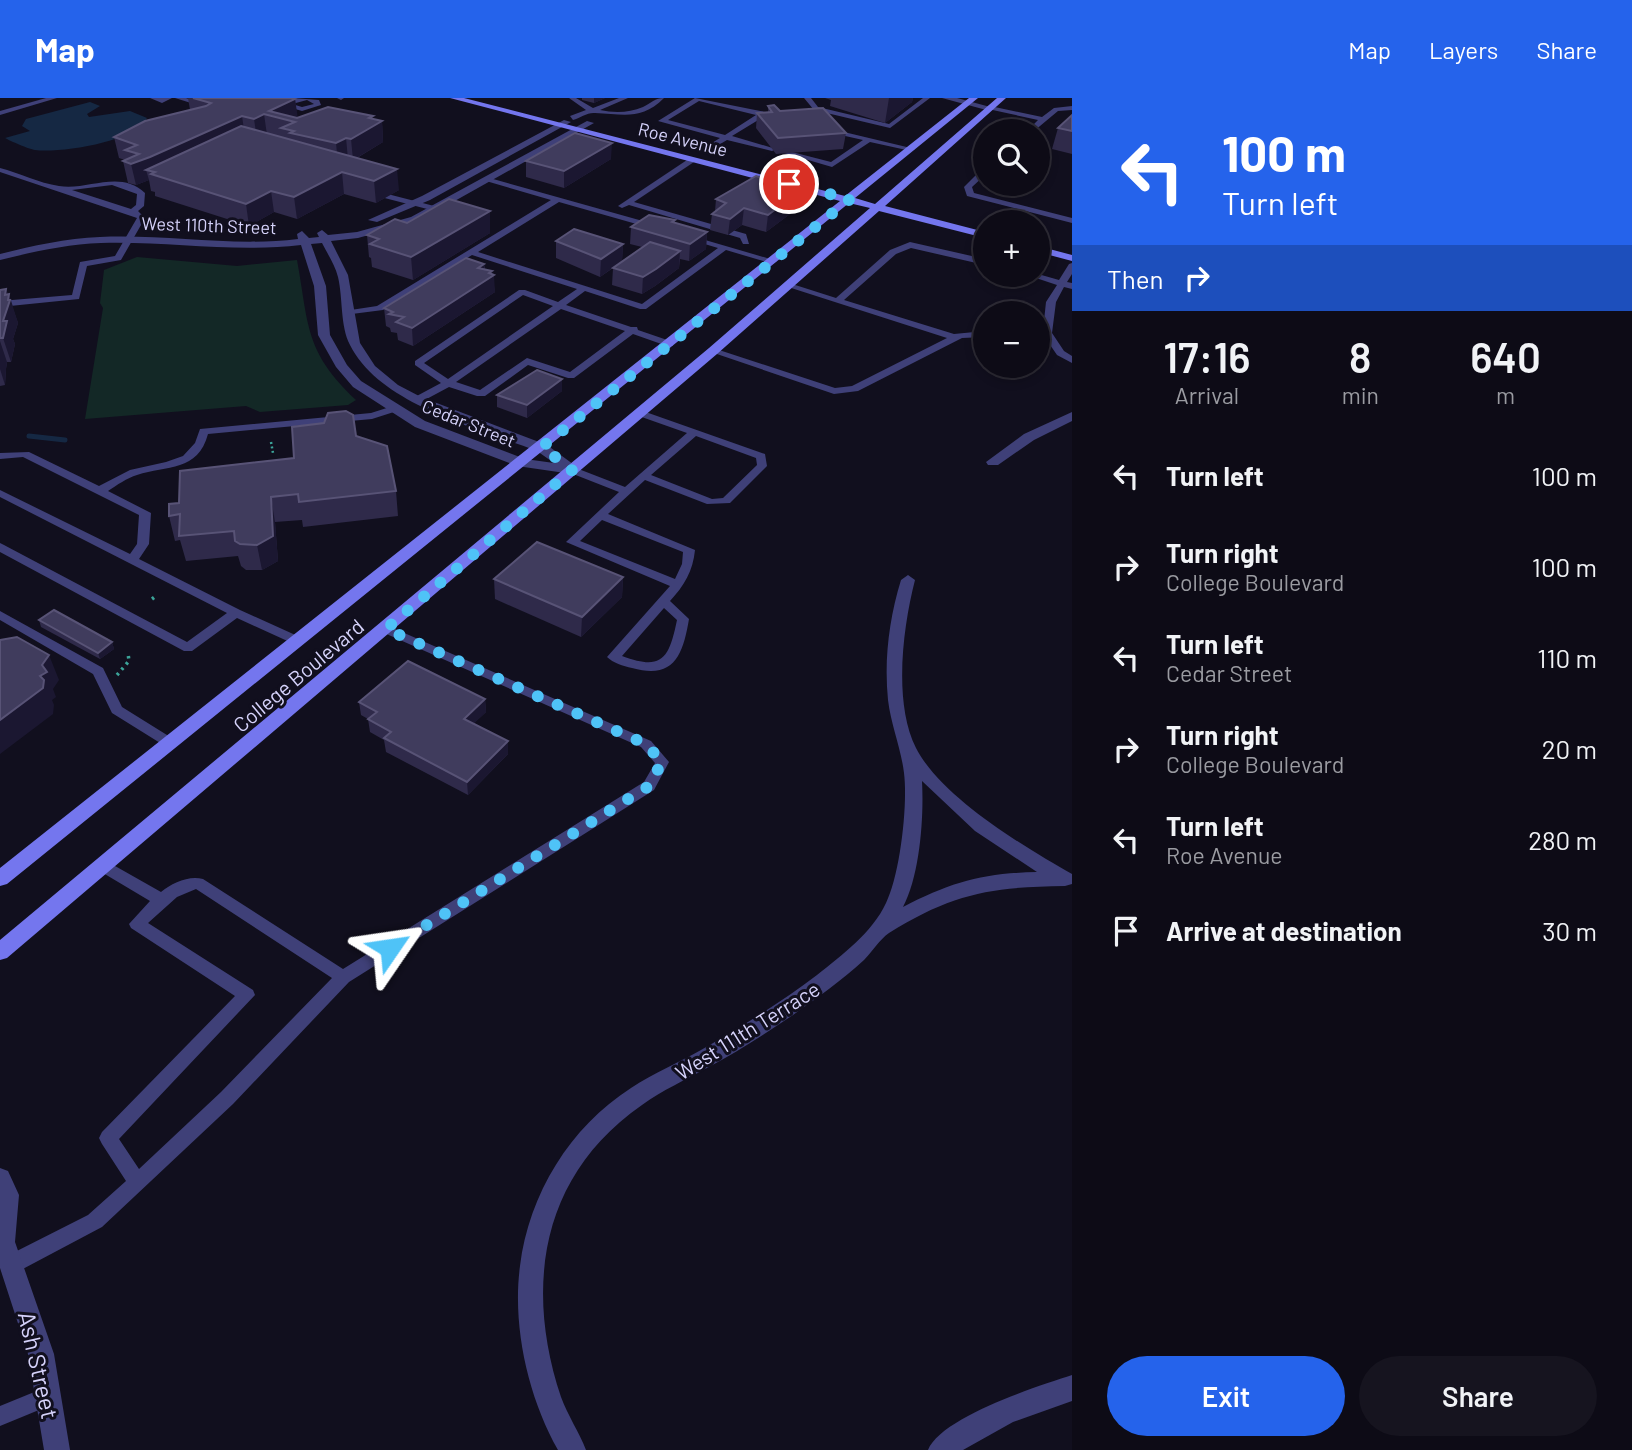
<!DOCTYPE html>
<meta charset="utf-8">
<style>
body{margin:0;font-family:Barlow,sans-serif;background:#16141f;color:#f1f3f6;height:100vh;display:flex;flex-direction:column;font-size:26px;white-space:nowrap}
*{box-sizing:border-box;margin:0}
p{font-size:23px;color:#9a9ba1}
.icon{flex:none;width:38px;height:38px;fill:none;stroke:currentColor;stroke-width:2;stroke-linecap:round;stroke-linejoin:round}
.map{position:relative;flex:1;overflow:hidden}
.side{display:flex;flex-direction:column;background:#0d0b16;width:560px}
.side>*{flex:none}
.banner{background:#2563eb;color:#fff;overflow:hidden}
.controls{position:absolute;left:973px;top:21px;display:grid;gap:14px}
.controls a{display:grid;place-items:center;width:77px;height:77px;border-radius:50%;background:#0d0b16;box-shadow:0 4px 10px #0003,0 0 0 2px #2d2b35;font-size:35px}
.pin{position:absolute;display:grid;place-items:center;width:60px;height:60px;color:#fff;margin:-30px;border:4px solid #fff;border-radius:50%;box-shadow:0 2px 7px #0007}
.me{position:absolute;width:77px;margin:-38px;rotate:58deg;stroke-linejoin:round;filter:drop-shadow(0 0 5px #0008)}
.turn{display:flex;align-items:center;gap:24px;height:147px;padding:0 35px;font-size:32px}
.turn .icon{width:91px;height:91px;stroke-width:2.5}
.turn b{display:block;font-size:49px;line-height:60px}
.then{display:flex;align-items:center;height:66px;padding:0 35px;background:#0003;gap:14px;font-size:26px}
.eta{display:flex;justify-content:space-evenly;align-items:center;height:119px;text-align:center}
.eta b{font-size:42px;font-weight:600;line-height:49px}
.button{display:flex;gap:14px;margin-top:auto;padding:14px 35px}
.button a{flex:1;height:80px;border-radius:42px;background:#2563eb;color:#fff;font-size:28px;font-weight:600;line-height:80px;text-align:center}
.button a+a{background:#16141f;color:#f1f3f6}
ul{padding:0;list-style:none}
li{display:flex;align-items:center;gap:21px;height:91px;padding:0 35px}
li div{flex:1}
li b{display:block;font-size:26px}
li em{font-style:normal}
header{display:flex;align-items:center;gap:42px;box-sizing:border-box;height:98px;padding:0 35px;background:#2563eb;color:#fff}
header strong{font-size:33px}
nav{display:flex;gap:38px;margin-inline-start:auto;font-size:24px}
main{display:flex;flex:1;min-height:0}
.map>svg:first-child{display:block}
.green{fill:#132826}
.water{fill:#152843}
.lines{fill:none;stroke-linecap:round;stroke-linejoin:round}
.stream{stroke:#152843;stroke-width:5}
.path-far1{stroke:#3ca499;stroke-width:2.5;stroke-dasharray:2 2.5;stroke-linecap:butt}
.path{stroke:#3ca499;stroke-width:3.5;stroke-dasharray:2.5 4.5;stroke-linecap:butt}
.service{fill:#3f4078;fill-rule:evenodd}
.minor{fill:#3f4078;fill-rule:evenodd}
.secondary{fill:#7476ee;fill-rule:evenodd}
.wall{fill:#2f2a4a}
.shaded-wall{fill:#1b1731}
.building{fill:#403c5d;stroke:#585376;stroke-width:2}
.route{stroke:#4fc3f7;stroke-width:12;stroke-dasharray:0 21.6}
.labels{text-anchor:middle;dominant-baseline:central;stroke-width:6;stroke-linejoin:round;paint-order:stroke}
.far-street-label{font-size:18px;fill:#d5d2fa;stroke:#110f1e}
.street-label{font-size:21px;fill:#d5d2fa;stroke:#110f1e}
.near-street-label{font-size:24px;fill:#d5d2fa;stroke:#110f1e}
</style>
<header>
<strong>Map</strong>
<nav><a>Map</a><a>Layers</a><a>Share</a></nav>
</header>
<main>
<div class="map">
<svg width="1072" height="1352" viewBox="0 0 1072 1352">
<rect width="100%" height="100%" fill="#110f1e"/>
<path class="green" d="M137,159l100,9 60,-6c12,65 7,91 59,140l-8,5 -88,7 -14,-6 -161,13 18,-111 -3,-5 4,-33z"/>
<path class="water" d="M90,4l10,4 -13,8 2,3 41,-6 17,7c-14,25 -87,35 -112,32 -6,-1 -25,-9 -30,-12l25,-7 -8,-5 4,-7z"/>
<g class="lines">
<path class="stream" d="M29,338l36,4"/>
<path class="path-far1" d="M271,344l2,11"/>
<g class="path">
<path d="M152,501l4,-3"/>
<path d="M117,577l12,-14 -1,-8"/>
</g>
<g class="service">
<path d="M46,0h11l-57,17v-4z"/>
<path d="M150,0h22l-10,5z"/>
<path d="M175,0h11l25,8 -4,2z"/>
<path d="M293,0l26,2 2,5 -19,6 -17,-5v-2zM307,2l7,4 -12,3 -10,-3z"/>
<path d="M337,0h7l-3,2z"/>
<path d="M569,0h7l17,10 26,-10h9l-28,12c14,3 29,3 43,-3 8,-4 12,-9 21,-9 -23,23 -41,16 -69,15 -7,-1 -15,5 -22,7l-3,-4 16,-6z"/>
<path d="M695,0l70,14v4l-33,20 44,13 -4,2 -45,-11 -22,13h-3v-4l18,-11 -62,-17zM699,3l57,14 -31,20 -57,-15z"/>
<path d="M804,0h7l7,9 71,17 34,-26h7l-40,30 -76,-18z"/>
<path d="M990,8l52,11 12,-9 18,-2v4l-14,1 -24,20h-7l11,-11 -50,-11z"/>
<path d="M823,29l92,22 -4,2 -41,-9 -38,25 -48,-14 4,-2 43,11 32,-22 -40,-9z"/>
<path d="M690,60l7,2 -63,42 112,32 3,10h-6l-3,-6 -111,-33 -7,3 -4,-2z"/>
<path d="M0,70c19,5 39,15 59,18 28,5 61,-17 86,7l-1,13 -6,5 7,7 -24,42 -34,6 -8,33 -79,8v-6l72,-6 8,-33 35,-6 22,-38 -137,-46zM112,87l25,9 -1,11 -5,4 -59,-19z"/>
<path d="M982,71h3v6l-13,12 2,6 98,25v5l-105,-27 -3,-9z"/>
<path d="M486,79l171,48v4h-3l-95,-27 -81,50 164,52 76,-56 -30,-9v-4l89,26 -4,3 -47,-14 -80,59h-6l-55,-18 -19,14 65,22h6l1,3 35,12v4h-6l-34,-12 -59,44h-6l-40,-13 -43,31h-8l-28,-9 -28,15h-8v-4l28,-15 -26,-18v-4l104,-71h6l33,12 19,-13 -105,-34 -89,55 -39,5v-4l33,-5 174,-106 -65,-19zM523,197l30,11 -105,73 -24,-16zM561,211l64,22 -55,41 -43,-14 -47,32 -24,-8z"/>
<path d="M372,92l66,17 1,2 -4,2 -66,-17 -1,-2z"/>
<path d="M910,144l75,17v6l-74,-17 -15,6 -52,46 110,34 31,-3v6l-23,1 -104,53 -24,3 -126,-43 8,-2 119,39 17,-2 95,-48 -162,-52 4,-3 47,15 54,-48z"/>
<path d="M1072,165v11l-5,8 5,1v6l-8,-2 -8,15 -4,31 12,18 8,5v7l-15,-8 -13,-19h-6v-6h5l3,-28 11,-17 -30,-10 11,-1 21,6 10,-16z"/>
<path d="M393,308l5,3 -1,2 -25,8 -164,15c-10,38 -41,31 -71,41 -10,3 -20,10 -29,16l43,22 -2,31 -10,15 101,51 62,28 2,3 -2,3h-8l-57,-26 -45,33h-8l-184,-99v-9l4,2 183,97 40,-29 -227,-116v-7l130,64 7,-10 2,-29 -116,-58 -23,2v-6l29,-1 70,34 31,-16 36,-8 17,-6 12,-13 5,-14 171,-16z"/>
<path d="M640,312l125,44 2,12 -37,37 -23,1 -62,-24 -37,34 87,36c-2,21 -11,36 -25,51l19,18c-6,36 -15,61 -57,49 -9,-2 -19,-5 -25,-11l63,-71 -104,-44 53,-50 -51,-20v-4h8l49,19 62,-54 -51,-18v-4zM696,338l60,22 1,7 -34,33 -11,1 -61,-24zM602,422l81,32 -1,12 -7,15 -95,-38zM664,510l13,12c-8,39 -15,51 -55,36z"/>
<path d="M0,513l103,57 19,39 53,33 2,3 -2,3h-10l-53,-33 -19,-39 -93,-54z"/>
<path d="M386,527l265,116 18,21 -15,28 -305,192 -116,122 -131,123 -83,44 -7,3 -7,-3 -3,-7 3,-7 83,-42 38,-34 -24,-37 -3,-6 3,-6 133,-136 -104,-68 -2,-4 21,-23 -52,-31 -2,-4 2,-4h10l53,30c11,-9 28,-17 42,-13l140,90 301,-187 11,-19 -14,-16 -259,-115 -2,-3zM196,791l136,89 -111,114 -82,77 -20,-30 136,-144 -2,-5 -105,-67 29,-26z"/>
<path d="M49,1288l7,3 3,7 -3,7 -56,23v-20z"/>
</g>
<g class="minor">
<path d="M942,0h15l37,10 -4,3z"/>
<path d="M564,22l7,2 -141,78 -53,22 -9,-2 54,-24z"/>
<path d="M587,23l7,2 -175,98 -61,17 -27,3 17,34 12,68 15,23 23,19 23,12 126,48 30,22v6l-5,1 -55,-8 -102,-39 -62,-40 -17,-20 -18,-32 -4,-49 -13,-41c-67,8 -133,-4 -200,-2 -34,1 -68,9 -101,17v-6c33,-8 66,-16 100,-17 66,-3 132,10 198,2l-1,-5 5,-3 7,7 10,-1 -2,-4 5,-3 6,5 29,-3 54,-15zM322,145c5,10 13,22 16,34 5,21 2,49 12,68 30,60 128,83 187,106l17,12 -29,-4 -100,-38 -64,-40 -14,-16 -17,-30 -4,-49 -15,-42z"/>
<path d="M1072,314v9l-38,19 -36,25h-10l-2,-3 38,-28z"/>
<path d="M908,477l7,5c-12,47 -22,122 1,168 25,49 108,99 156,126v10l-7,2c-73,1 -112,7 -176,47 -9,6 -17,19 -25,27 -22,20 -47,38 -71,55 -28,19 -56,37 -86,53 -22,12 -44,22 -65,37 -101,70 -118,181 -81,292 7,19 18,35 25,53h-28c-30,-53 -46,-124 -38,-184 9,-72 50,-139 111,-178 23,-15 47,-25 70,-38 40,-23 79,-47 116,-75 25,-20 55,-42 69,-72 14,-28 22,-98 18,-130 -3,-25 -13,-48 -16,-73 -4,-40 1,-81 13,-120zM922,683l53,50 62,41c-54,1 -86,10 -134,35 17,-32 21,-90 19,-126z"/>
<path d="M0,1070l8,3 11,24 -4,47 39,112 16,96h-26l-16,-96 -28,-86z"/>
<path d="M1072,1277v26l-59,21 -50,28h-35c13,-33 110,-64 144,-75z"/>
</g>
<g class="secondary">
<path d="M450,0h14l381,98 124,-98h9l-123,100 20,6 122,-106h9l-121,108 100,26v6l-106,-27 -162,143 -710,604 -7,2v-20l709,-592 161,-140 -21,-5 -842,681 -7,2v-18l840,-667z"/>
<path d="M1038,148l34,9v6l-34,-9z"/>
</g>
</g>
<g class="wall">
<path d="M188,0h104l3,1 2,19 77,1 8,2 1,21 -26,16 42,32 -23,13 -32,-9 -47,25 -23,-7 -25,14 -94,-30v-4l-4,-1 -2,-11 -13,5 -8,-2 -5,-22 2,-1 -6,-2 -5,-21 76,-27z"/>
<path d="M582,0h23l-11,5 -12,-3z"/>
<path d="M825,0h88l-1,4 -27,21 -55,-17 1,-6z"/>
<path d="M768,8l12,5 66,22 -3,16 -67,5 -20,-26 1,-15 11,-1z"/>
<path d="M1072,17v39l-20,-5 6,-21z"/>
<path d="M611,61l-47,29 -38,-11v-16z"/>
<path d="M800,93l-2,17 -32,24 -24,-7 -14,10 -18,-5 2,-16 3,-3 1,-12z"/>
<path d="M675,122v3l32,9 -1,17 -17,12 -9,-2 -1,9 -24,18 -13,8 -30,-9 1,-17 -13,9 -44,-19v-17l67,3 -1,17 20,-14 -12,-3 1,-17z"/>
<path d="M407,125l83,10 -77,47 -41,-13 -1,-9 -2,-1 -2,-22z"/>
<path d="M484,166l1,5 7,5 3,18 -82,54 -15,-6 -1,-7 -6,-1 -1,-4 -4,-2 -2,-18z"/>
<path d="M6,191l12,34 -5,16 2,5 -4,18h-4l-1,7 -1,16 -5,1v-96z"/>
<path d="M562,281v12l-35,27 -30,-11v-12z"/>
<path d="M356,338l40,55 2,25 -95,11 -1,-7 -27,2 3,39 -16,9h-16l-5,-4 -3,-10 -52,5 -6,-21 -5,1 -6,-25 10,-13 115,-45z"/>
<path d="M623,479l-1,20 -41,40 -86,-38 -1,-20z"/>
<path d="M39,522l73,22 2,7 -14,10 -59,-32z"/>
<path d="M485,601l1,13 -12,11 34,18v13l-40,41 -82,-43 -2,-12 -14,-8 -2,-13 -7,-4 -2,-13z"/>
</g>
<g class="shaded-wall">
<path d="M594,0h11l-11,5z"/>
<path d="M889,0h24l-1,4 -27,21z"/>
<path d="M295,1l3,20 -29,-8z"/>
<path d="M264,16l3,21 -10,4 -3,-20z"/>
<path d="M242,18l3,20 -90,36 -9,-2 3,10 -13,5 -5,-21z"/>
<path d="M373,18l1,9 8,-4 1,21 -30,18 -2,-21 18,-21z"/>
<path d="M346,40l2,21 -10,5 -2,-21z"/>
<path d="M612,45l-1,16 -47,29v-17z"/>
<path d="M397,71l2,21 -23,13 -2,-22z"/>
<path d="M342,74l2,22 -47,25 -3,-22z"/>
<path d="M271,93l3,21 -25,14 -3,-22z"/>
<path d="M800,93l-2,17 -32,24 2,-17z"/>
<path d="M744,110l-2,17 -14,10 2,-16z"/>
<path d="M490,113v22l-77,47 -2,-23z"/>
<path d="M707,134l-1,17 -17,12 1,-17z"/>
<path d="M623,146l-1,17 -22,16 1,-18z"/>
<path d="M680,153l-1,17 -24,18 -13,8 1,-17z"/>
<path d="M484,166l1,17 4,-8 3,-2 1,5 1,-1 1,17 -82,54 -1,-18 66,-60z"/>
<path d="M6,191l3,7v-2l9,29 -5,16 2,5 -4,18 -8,-24v-17z"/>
<path d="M0,243l7,21 -1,7 -1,16 -5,-16z"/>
<path d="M562,281v12l-35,27v-13z"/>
<path d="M271,399l4,25 3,39 -16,9 -5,-25z"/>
<path d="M623,479l-1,20 -41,40 1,-20z"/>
<path d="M112,544l2,7 -14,10 -2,-6z"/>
<path d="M49,557l10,25 -6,9 3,8 -4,3 2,5 -1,9 -53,40v-34l40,-44 2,-11z"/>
<path d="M485,601l1,13 -21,20 -1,-13z"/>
<path d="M508,643v13l-40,41 -1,-13z"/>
</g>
<g class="building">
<path d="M193,0h99l3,1 -26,12 28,7 31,-11 45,9 -4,2 13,3 -31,18 -5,-1 -10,5 -46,-10 4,-2 -13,-3 14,-6 -31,-8 -10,5 -12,-3 -92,41 -19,7 -8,-3 16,-7 -14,-4 12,-5 -23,-8 31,-16 61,-15 5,-3z"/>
<path d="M774,7l6,6 43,-3 23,25 -68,5 -21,-25 15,-1 -4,-6z"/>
<path d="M1072,17v16l-14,-3z"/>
<path d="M241,28l156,43 -23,12 -32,-9 -48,25 -23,-6 -25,13 -95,-30 4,-2 -9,-2z"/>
<path d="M575,35l37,10 -48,28 -38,-10z"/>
<path d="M756,78l44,15 -32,24 -24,-7 -14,11 -18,-5 14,-11 -10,-4z"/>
<path d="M449,101l41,12 -79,46 -41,-13 9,-5 -12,-4 28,-16 12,4z"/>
<path d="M649,117l26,5 -3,2 35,10 -17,12 -59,-17z"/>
<path d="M574,131l49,15 -22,15 -45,-18z"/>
<path d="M650,144l30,9 -24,18 -13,8 -30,-9z"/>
<path d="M466,160l18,6 -6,4 14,3 -3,2 5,2 -82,53 -16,-6 8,-5 -15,-3 4,-2 -9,-4z"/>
<path d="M6,191l-1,6 4,-1 -1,6h2l-7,21h4l-4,17h-3v-48z"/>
<path d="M537,272l25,9 -35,26 -30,-10z"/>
<path d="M346,313l7,4 3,21 31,10 9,45 -97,11 -1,-8 -27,3 2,39 -16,9 -17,-1 -5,-3 -1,-10 -55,5 1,-22 -11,2v-12l10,-1 1,-32 114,-13 -2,-31 32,-4 4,-10z"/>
<path d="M537,444l86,35 -41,40 -88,-38z"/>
<path d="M54,512l58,32 -14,11 -59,-33z"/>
<path d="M17,539l32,18 -7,10 5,7 -7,4 4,4 -1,8 -43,32v-80z"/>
<path d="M408,563l77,38 -21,20 44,22 -41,41 -83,-44 7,-6 -23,-13 9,-7 -18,-10z"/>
</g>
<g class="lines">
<path class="route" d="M390,850l259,-162 13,-24 -16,-18 -260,-115 186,-159 -30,-23 308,-248 -61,-15"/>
</g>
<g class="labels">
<g class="far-street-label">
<text transform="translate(683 41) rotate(14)">Roe Avenue</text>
<text transform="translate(209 127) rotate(2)">West 110th Street</text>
<text transform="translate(469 325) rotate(22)">Cedar Street</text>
</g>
<g class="street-label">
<text transform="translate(298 577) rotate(-40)">College Boulevard</text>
<text transform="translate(747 932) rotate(-32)">West 111th Terrace</text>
</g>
<g class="near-street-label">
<text transform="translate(39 1267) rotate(77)">Ash Street</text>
</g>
</g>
</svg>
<div class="controls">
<a><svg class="icon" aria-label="search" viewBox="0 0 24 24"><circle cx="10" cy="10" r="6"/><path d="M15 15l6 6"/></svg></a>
<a>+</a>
<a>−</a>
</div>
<div class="pin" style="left:789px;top:86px;background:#d93025"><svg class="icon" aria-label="arrive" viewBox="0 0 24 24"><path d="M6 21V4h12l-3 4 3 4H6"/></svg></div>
<svg class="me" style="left:390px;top:850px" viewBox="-20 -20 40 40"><path d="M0-17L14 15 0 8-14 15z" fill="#4fc3f7" stroke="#fff" stroke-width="4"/></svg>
</div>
<section class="side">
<div class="banner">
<div class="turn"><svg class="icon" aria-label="left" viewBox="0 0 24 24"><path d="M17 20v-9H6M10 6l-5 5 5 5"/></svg><div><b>100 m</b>Turn left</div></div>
<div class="then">Then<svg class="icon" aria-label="right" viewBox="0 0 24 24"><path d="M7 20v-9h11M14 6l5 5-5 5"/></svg></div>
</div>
<div class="eta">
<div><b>17:16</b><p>Arrival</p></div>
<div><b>8</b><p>min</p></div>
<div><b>640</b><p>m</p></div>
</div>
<ul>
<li><svg class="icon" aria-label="left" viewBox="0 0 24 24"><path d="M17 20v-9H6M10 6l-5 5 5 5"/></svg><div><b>Turn left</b></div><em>100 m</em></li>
<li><svg class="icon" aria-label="right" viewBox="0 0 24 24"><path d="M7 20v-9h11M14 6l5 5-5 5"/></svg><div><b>Turn right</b><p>College Boulevard</p></div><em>100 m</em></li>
<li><svg class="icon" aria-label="left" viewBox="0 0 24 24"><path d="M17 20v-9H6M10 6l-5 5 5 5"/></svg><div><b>Turn left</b><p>Cedar Street</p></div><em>110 m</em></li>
<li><svg class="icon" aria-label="right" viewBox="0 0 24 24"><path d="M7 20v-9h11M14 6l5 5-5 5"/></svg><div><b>Turn right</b><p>College Boulevard</p></div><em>20 m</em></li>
<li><svg class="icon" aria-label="left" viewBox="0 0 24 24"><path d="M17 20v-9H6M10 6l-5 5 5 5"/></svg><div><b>Turn left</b><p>Roe Avenue</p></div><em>280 m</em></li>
<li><svg class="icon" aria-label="arrive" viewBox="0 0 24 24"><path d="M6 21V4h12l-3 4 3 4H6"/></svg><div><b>Arrive at destination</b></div><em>30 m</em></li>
</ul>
<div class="button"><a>Exit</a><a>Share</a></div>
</section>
</main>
